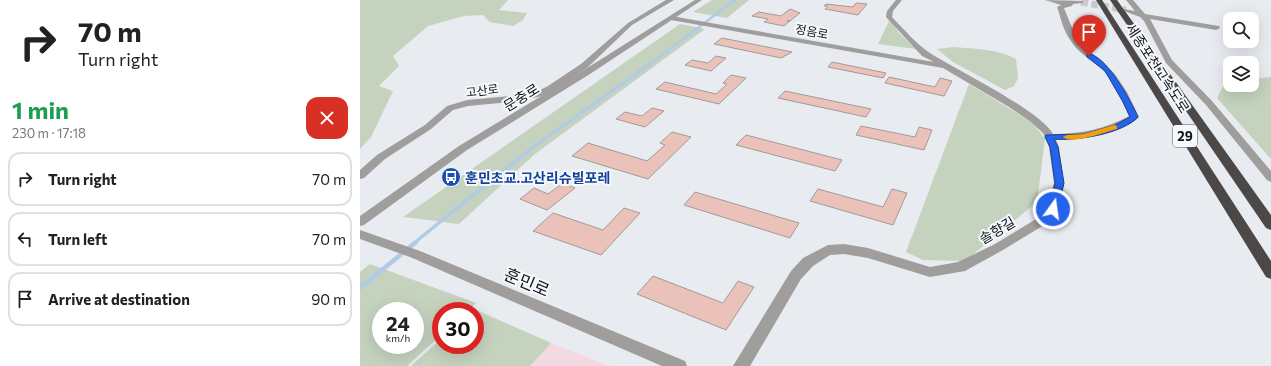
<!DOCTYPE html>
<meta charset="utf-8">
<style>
body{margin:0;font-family:Commissioner,"Noto Sans KR",sans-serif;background:#f2f2f2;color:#222;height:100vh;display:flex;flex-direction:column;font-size:15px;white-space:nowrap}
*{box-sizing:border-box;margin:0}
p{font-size:13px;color:#767676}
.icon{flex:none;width:22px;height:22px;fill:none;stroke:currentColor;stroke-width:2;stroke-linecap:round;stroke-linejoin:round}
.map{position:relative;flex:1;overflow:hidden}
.drawer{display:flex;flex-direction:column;background:#fff;width:360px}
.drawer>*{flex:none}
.banner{background:#fff;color:#222;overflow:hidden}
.controls{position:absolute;left:863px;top:12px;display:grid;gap:8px}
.controls a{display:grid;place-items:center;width:36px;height:36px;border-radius:8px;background:#fff;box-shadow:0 4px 16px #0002;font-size:20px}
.speed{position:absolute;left:12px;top:302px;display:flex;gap:8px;font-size:20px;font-weight:700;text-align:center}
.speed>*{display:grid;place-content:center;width:52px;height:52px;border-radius:50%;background:#fff;box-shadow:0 4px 16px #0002;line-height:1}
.speed small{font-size:10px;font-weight:400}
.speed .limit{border:6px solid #d22;background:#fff;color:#111}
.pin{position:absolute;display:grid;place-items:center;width:34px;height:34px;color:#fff;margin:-41px -17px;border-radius:50% 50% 50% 0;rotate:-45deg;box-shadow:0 0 4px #0007}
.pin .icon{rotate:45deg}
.me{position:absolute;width:44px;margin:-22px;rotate:14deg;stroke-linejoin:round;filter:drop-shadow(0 0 3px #0008)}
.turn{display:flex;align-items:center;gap:14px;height:84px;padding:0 12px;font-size:18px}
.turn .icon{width:52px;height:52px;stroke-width:2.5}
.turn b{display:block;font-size:28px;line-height:34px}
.round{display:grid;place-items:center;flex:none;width:42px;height:42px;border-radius:12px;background:#f2f2f2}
.head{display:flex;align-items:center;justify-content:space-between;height:68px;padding:0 12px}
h1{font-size:24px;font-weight:700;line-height:30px;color:#1e9e55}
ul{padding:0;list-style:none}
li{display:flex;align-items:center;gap:12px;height:54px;margin:0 8px 6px;padding:0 4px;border:2px solid #e0e0e0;border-radius:12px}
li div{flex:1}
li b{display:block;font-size:15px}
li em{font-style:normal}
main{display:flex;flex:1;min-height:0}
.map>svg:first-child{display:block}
.education{fill:#f3d9e2}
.green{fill:#c4d2be;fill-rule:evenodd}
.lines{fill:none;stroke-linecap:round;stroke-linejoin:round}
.stream-far3{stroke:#b1cae7;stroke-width:2.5}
.stream-far2{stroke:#b1cae7;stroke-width:3}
.stream-far1{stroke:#b1cae7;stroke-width:3.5}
.stream{stroke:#b1cae7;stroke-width:4.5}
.building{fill:#ebc2b9;stroke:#a09b9a}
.minor-tunnel{stroke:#c8cace;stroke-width:7;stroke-dasharray:7 3.5;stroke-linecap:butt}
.minor{fill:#a09d9d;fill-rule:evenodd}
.tertiary{fill:#a09d9d;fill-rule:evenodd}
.motorway{fill:#4c4847;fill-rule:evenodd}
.route{fill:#2563eb;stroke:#184099}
.slow{fill:#f59e0b}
.labels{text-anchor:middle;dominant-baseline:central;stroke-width:4;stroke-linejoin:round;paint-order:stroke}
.far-street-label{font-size:12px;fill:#111214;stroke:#f5f8fc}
.shield{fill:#f5f8fc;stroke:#55575a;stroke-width:1}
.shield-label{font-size:13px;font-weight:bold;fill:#111214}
.street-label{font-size:14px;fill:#111214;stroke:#f5f8fc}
.transit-label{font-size:14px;font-weight:bold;fill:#164399;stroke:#f5f8fc;text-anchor:start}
.near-street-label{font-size:17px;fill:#111214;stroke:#f5f8fc}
</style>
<main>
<section class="drawer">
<div class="banner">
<div class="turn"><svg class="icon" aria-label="right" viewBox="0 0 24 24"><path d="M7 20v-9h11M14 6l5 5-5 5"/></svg><div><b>70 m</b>Turn right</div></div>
</div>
<div class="head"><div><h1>1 min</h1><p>230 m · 17:18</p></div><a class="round" style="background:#d93025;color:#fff"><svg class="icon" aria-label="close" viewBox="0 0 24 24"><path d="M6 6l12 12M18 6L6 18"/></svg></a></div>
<ul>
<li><svg class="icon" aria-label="right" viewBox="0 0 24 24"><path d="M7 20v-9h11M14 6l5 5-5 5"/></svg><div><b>Turn right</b></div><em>70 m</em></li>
<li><svg class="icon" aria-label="left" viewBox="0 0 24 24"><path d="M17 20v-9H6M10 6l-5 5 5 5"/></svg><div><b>Turn left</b></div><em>70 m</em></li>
<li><svg class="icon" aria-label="arrive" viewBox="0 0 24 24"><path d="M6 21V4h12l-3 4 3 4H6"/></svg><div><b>Arrive at destination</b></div><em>90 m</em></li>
</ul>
</section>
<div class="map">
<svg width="911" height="366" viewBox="0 0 911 366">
<rect width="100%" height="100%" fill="#e8ebef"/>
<path class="education" d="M114,309l77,34 59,23h-199l30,-27v6h34v-34h-3z"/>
<g class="green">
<path d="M0,0h148l-9,10 28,3 -4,7 -10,6 -23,-4 -7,-7 -19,1 -36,10 -35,30 6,10 -20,20 14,5 -22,46 -11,12z"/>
<path d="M352,0h37l-22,18 -34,-6z"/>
<path d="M530,19l9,14 17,16 -38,-5z"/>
<path d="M320,24l25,5 -170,125 -76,70 -56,-7z"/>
<path d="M594,47c21,2 44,2 62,12l2,19 -4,8 -9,4 -52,-28 -16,-13z"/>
<path d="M911,77v82l-54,-61 9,-17 4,-1v5h22v-6z"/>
<path d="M609,84l64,39 12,16 -8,63 -72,59 -42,-1 -17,-8z"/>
<path d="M10,264l106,39 -9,8h-26v24l-34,31h-47v-94zM21,311h34v34h-34z"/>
<path d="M114,309l77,34 -21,23h-119l30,-27v6h34v-34h-3z"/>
</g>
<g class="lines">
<path class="stream-far3" d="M290,64l85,-64"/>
<path class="stream-far2" d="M179,143l112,-80"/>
<path class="stream-far1" d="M54,243l78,-63 48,-38"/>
<path class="stream" d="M0,288l56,-46"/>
</g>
<g class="building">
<path d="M496,3l11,1 -9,11 -33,-6 3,-3h-4l2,-2 27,3z"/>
<path d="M430,9l10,4 -10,8h-3h3l-6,5 -20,-4 4,-3 -16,-3 7,-4 22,4z"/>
<path d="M362,38l70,14 -11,6 -67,-14z"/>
<path d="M356,56l10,2 -15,13 -26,-6 7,-5 16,3z"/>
<path d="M472,62l54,11 -3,5 -55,-11z"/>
<path d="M371,75l15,3 -27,26 -63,-15 9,-7 51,12 11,-10 -4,-1z"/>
<path d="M529,77l46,10 5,-9 12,3 -8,15 -59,-13z"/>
<path d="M425,91l86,18 -5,8 -88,-19z"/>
<path d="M292,108l12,3 -19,16 -29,-8 9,-7 17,4z"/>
<path d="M501,126l54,11 4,-10 13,3 -8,20 -68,-15z"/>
<path d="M312,132l19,5 -43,42 -76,-23 16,-13 59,18 18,-16 -5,-2z"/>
<path d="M386,135l96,25 -7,11 -99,-26z"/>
<path d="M203,183l12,5 -28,22 -27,-11 14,-11 14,6z"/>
<path d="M458,189l65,18 9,-18 15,4 -14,32 -83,-24z"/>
<path d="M335,192l104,31 -9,15 -106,-33z"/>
<path d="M264,208l16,5 -39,42 -68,-24 20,-18 50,17z"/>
<path d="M293,276l70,27 15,-22 16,6 -28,43 -89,-36z"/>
</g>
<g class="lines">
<path class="minor-tunnel" d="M721,2l45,8"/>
<g class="minor">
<path d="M306,0h8l-42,25 -45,43 -33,22 -12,6 -21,5 -53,5 -15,4 -22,19 -46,30 -21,19 -4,1v-9l17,-15 48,-30 22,-19 20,-6 54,-5 15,-3 12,-6 33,-22 47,-41z"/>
<path d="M536,0h6l-9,11 -1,6c11,11 25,28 38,36 26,17 110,57 123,81 27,0 52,-5 76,-18 -8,-17 -15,-35 -28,-48 -10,-9 -23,-15 -30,-27 -8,-10 -10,-23 -14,-34l4,-2 -16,-5 38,1v2l-10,1 -1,2 -8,2 13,32 37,33 13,19 12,25c-14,16 -63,23 -83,23l3,7 5,36 -5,26 -10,13 -46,28 -38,21 -35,6 -62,-19 -24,-4 -14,1 -17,11 -12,13 -51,87h-17l58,-95 12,-13 25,-13 16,-1 24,4 62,19 28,-5 37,-18 46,-28 6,-8 7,-25 -5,-36 -6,-14 -12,-11 -22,-15 -66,-39 -272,-48 -3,-2 3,-2 263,46 -12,-6 -36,-39 1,-6z"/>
<path d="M766,0h7l12,14 74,12 1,2 -4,2 -66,-11 22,41 40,41 59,70v11l-4,-2 -61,-75 -40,-42 -22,-42 -4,-4 -16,-6v-2l11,2z"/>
<path d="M0,230l60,21 265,110 2,5h-25l-252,-109 -50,-18z"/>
</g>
<path class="tertiary" d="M335,0h7l-112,74 -123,76 -103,75 -4,1v-10l99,-70 125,-76z"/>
<g class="motorway">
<path d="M736,0h6l169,261v18l-5,-2z"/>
<path d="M750,0h7l154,215v15l-5,-2z"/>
</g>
</g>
<path class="route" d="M727,54c18,-2 45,49 51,63 -16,17 -61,24 -84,22l4,8 6,36 -6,26 -5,3 -4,-3 6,-26 -5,-36 -5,-10 1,-2 38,-1 31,-9 15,-8 -7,-15 -18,-31 -18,-14z"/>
<path class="slow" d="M754,125l3,1v3c-12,3 -45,16 -54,8l4,-2 17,-1z"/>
<defs>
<symbol id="bus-disc" viewBox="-11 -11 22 22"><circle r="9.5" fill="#1a4fb4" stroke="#f5f8fc"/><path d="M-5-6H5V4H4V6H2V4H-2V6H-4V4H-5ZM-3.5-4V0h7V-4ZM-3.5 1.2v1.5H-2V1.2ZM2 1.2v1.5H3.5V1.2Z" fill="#fff"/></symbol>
</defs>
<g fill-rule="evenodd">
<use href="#bus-disc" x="80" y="166" width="22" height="22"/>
</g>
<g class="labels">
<g class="far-street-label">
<text transform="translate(452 31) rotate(10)">정음로</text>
<text transform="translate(122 90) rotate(-7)">고산로</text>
</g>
<rect class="shield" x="813" y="125" width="24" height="22" rx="3"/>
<g class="shield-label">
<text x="825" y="136">29</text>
</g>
<g class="street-label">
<text transform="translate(798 68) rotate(57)">세종포천고속도로</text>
<text transform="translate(161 97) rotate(-32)">문충로</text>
<text transform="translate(637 230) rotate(-30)">솔향길</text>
</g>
<g class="transit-label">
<text x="105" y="177">훈민초교.고산리슈빌포레</text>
</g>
<g class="near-street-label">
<text transform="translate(167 282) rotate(23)">훈민로</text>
</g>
</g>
</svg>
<div class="controls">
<a><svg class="icon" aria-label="search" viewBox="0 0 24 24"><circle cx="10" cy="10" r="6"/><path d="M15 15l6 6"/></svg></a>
<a><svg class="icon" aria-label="layers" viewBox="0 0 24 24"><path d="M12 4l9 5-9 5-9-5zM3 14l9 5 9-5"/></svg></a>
</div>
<div class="speed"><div>24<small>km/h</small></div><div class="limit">30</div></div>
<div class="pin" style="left:729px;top:56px;background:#d93025"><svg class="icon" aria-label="arrive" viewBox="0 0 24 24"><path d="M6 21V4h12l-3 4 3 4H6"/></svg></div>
<svg class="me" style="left:693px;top:209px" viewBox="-20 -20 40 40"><circle r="17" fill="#2563eb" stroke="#fff" stroke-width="3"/><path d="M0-11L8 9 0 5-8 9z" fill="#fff"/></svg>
</div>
</main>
